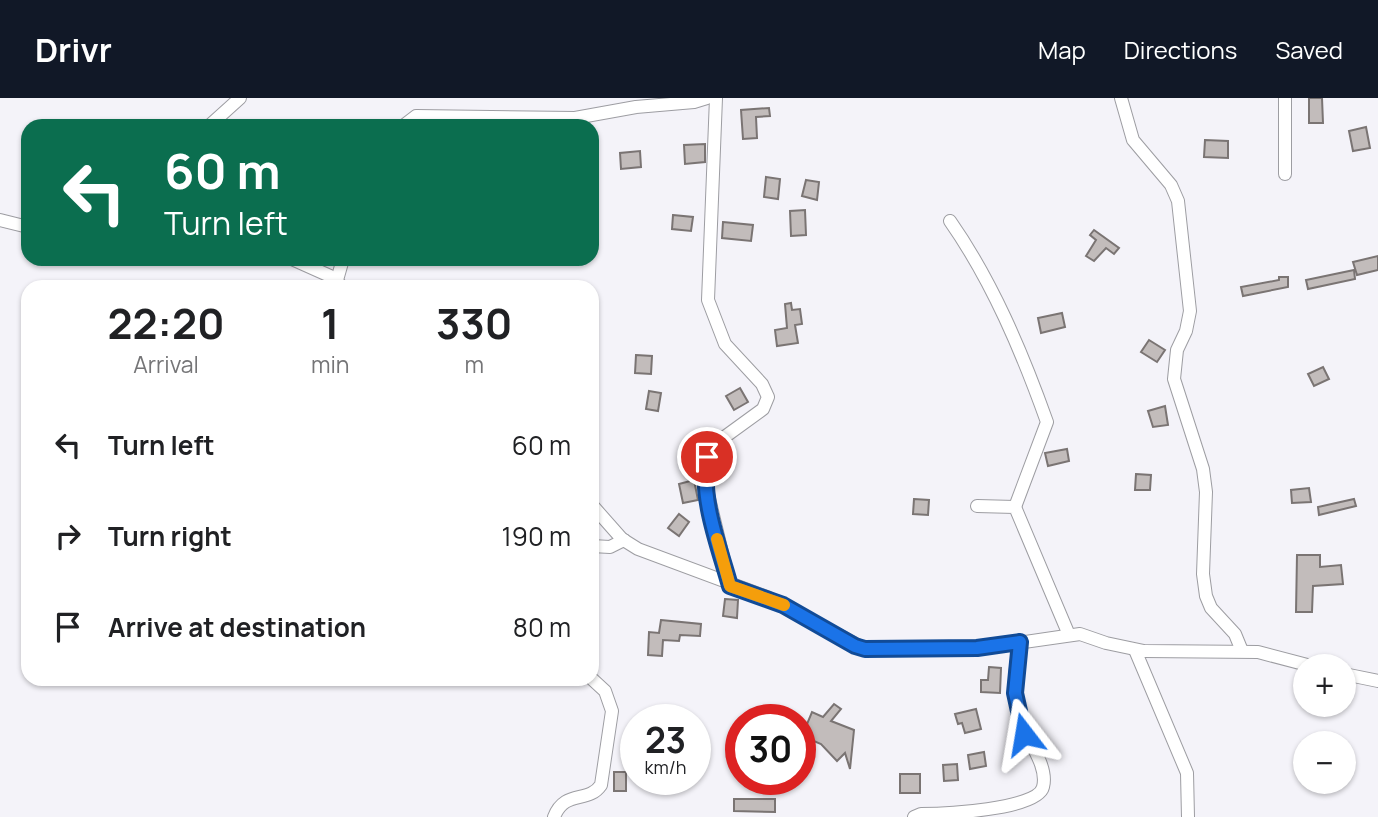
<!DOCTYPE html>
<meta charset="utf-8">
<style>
body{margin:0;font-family:Manrope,sans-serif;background:#f2f2f2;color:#202124;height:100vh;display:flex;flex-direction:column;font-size:26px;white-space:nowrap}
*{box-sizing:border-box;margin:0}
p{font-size:23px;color:#757577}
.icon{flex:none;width:38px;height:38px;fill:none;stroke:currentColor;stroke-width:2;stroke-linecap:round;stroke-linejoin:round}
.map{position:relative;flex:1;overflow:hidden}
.panel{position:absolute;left:21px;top:182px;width:578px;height:406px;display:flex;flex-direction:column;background:#fff;border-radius:21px;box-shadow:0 2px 5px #0004}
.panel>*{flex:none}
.hud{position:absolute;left:21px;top:21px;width:578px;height:147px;border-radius:21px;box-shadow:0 2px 5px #0004;background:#0b6e4f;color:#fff;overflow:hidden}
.tools{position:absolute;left:1293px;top:556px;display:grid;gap:14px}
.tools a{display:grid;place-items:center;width:63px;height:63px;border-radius:50%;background:#fff;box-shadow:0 2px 5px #0004;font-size:35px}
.speed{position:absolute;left:620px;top:606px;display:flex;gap:14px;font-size:35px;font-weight:700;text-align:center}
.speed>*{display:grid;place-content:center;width:91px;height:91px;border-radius:50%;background:#fff;box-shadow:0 2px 5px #0004;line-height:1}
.speed small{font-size:18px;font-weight:400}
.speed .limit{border:10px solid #d22;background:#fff;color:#111}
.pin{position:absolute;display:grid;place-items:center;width:60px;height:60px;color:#fff;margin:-30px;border:4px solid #fff;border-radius:50%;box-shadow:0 2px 7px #0007}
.me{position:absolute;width:77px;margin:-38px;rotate:346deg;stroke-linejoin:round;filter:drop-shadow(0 0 5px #0008)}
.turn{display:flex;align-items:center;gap:24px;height:147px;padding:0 28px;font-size:32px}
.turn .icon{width:91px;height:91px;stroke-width:2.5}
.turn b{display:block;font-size:49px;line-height:60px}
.eta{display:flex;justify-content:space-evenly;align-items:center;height:119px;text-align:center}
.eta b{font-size:42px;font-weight:700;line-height:49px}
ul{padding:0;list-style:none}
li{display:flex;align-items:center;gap:21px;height:91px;padding:0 28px}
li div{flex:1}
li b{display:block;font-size:26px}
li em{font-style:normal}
header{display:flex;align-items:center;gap:42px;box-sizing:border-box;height:98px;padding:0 35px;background:#111827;color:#fff}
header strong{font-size:33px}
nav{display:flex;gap:38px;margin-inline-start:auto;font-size:24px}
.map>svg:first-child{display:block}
.building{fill:#c2bcbb;stroke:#7a7473;stroke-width:2}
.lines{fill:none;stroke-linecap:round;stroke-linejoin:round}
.street-casing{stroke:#9d9da2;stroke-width:14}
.street{stroke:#fff;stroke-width:12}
.route-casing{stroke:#114b97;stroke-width:18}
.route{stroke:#1a73e8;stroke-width:12}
.slow{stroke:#f59e0b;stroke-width:12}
</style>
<header>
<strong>Drivr</strong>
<nav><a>Map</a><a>Directions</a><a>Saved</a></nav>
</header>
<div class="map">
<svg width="1378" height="719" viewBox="0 0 1378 719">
<rect width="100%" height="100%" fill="#f4f3f9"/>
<g class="building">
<path d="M1309,0h13l1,25h-14z"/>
<path d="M769,10l1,8 -14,1 1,21 -14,1 -2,-29z"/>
<path d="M1366,29l4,21 -17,3 -4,-20z"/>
<path d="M1205,42l23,1v17l-24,-1z"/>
<path d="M705,46v18l-20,2 -1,-19z"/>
<path d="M640,53l1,16 -20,2 -1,-16z"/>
<path d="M766,79l14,2 -2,20 -14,-2z"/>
<path d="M806,82l13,2 -2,18 -15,-4z"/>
<path d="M805,112l1,25 -15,1 -1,-25z"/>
<path d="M673,117l20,2 -2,14 -19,-2z"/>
<path d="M723,124l30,3 -2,16 -29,-3z"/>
<path d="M1094,132l25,18 -5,6 -8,-6 -12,13 -8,-5 10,-16 -6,-5z"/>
<path d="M1378,158v14l-21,5 -4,-13z"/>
<path d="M1354,172l1,9 -47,10 -2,-9z"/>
<path d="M1279,179h9v10l-45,9 -2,-9 38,-7z"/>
<path d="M791,205l1,7 8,-1 2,15 -7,1 3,18 -21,3 -2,-16 12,-2 -2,-24z"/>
<path d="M1062,215l3,14 -24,6 -3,-15z"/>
<path d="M1149,242l16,10 -8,12 -16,-10z"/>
<path d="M636,257l16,1 -1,18 -16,-1z"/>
<path d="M1323,269l6,12 -15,7 -6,-12z"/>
<path d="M740,290l8,14 -14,8 -8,-14z"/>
<path d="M649,293l12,2 -3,18 -12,-2z"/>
<path d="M1165,308l3,19 -15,2 -5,-16z"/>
<path d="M1067,351l2,12 -21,5 -3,-13z"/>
<path d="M1136,376l15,1 -1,15h-15z"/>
<path d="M694,382l4,20 -15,3 -4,-19z"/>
<path d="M1309,390l2,14 -19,1 -1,-13z"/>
<path d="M914,401l15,1 -1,15 -15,-1z"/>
<path d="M1354,401l2,7 -37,9 -1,-8z"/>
<path d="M679,416l10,8 -10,14 -11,-8z"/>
<path d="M1297,457h23v12l21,-2 2,19 -30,2 -1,26h-16z"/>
<path d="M725,501l13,1 -1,18 -14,-2z"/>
<path d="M661,522l40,4 -1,12 -20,-1 -1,6 -16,-1 -1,16 -14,-1 1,-23 10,1z"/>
<path d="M989,569l12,1 -1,25 -19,-1v-12h7z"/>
<path d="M834,606l7,5 -10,12 23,9 -4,39 -5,-16 -8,8 -16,-17 -19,-8 10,-24 11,5z"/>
<path d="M976,611l5,20 -16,4 -3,-10 -4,1 -3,-10z"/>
<path d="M984,654l2,14 -16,3 -2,-14z"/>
<path d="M957,666l1,16 -14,1 -1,-16z"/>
<rect x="614" y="674" width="12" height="19"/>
<rect x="900" y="676" width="20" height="19"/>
<path d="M734,701h41v13l-41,-1z"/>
</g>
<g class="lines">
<defs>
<g id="street">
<path d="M716,0l-8,202 17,44 37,40 6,13 -5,12 -44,32 -12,16v33l23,96"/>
<path d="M1121,0l12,42 38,45 7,16 12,110 -4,20 -9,19 -3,29 29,90 3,23 -3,82 3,22 5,12 24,26 7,17"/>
<path d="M1285,0v76"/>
<path d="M209,28l31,-28"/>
<path d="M403,28l13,-10 159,2 61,-11 58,-5 13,-4"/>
<path d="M0,122l28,7"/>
<path d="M950,123c42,60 72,131 97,201l-32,85"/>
<path d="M292,161l38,17 13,11"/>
<path d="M337,182l6,-21"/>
<path d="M592,407l30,34 16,10 129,48 98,52 132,-3 83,-12 26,9 38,8 114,1 57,15"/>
<path d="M977,408l38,1 54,128"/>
<path d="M592,448l18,1 14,-7"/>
<path d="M1135,552l52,123 1,44"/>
<path d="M1344,576l34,7"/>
<path d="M554,719c11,-28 34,-13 47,-32l11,-74 -7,-20 -13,-12"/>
<path d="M914,719l7,-3c20,0 117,-4 122,-27 6,-22 -18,-49 -24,-70 -7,-26 -4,-50 1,-75"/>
</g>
</defs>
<use href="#street" class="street-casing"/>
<use href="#street" class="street"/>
</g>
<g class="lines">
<defs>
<path id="route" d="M707,359c-7,42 12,89 23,129l53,19 72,41 10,3 112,-1 43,-6 -5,51 9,41"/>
</defs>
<use href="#route" class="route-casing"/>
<use href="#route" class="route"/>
<path class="slow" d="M717,441l13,47 54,19"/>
</g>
</svg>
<div class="tools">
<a>+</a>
<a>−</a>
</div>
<div class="speed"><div>23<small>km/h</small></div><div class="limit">30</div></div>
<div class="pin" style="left:707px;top:359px;background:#d93025"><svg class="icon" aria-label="arrive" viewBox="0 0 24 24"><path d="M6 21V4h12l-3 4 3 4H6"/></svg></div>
<svg class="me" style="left:1024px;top:636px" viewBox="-20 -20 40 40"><path d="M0-17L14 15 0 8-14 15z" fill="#1a73e8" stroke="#fff" stroke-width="4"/></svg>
<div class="hud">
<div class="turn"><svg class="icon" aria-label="left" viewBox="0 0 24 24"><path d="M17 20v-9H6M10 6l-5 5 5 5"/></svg><div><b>60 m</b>Turn left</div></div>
</div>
<section class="panel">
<div class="eta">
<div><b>22:20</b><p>Arrival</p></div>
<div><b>1</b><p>min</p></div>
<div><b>330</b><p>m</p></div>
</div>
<ul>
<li><svg class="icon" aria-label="left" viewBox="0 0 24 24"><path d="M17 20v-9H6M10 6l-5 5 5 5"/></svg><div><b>Turn left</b></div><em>60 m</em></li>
<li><svg class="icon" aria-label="right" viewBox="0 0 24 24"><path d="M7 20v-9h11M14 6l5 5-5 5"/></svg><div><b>Turn right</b></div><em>190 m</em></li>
<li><svg class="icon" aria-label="arrive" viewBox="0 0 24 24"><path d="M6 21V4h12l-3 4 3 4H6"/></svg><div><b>Arrive at destination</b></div><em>80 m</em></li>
</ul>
</section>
</div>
